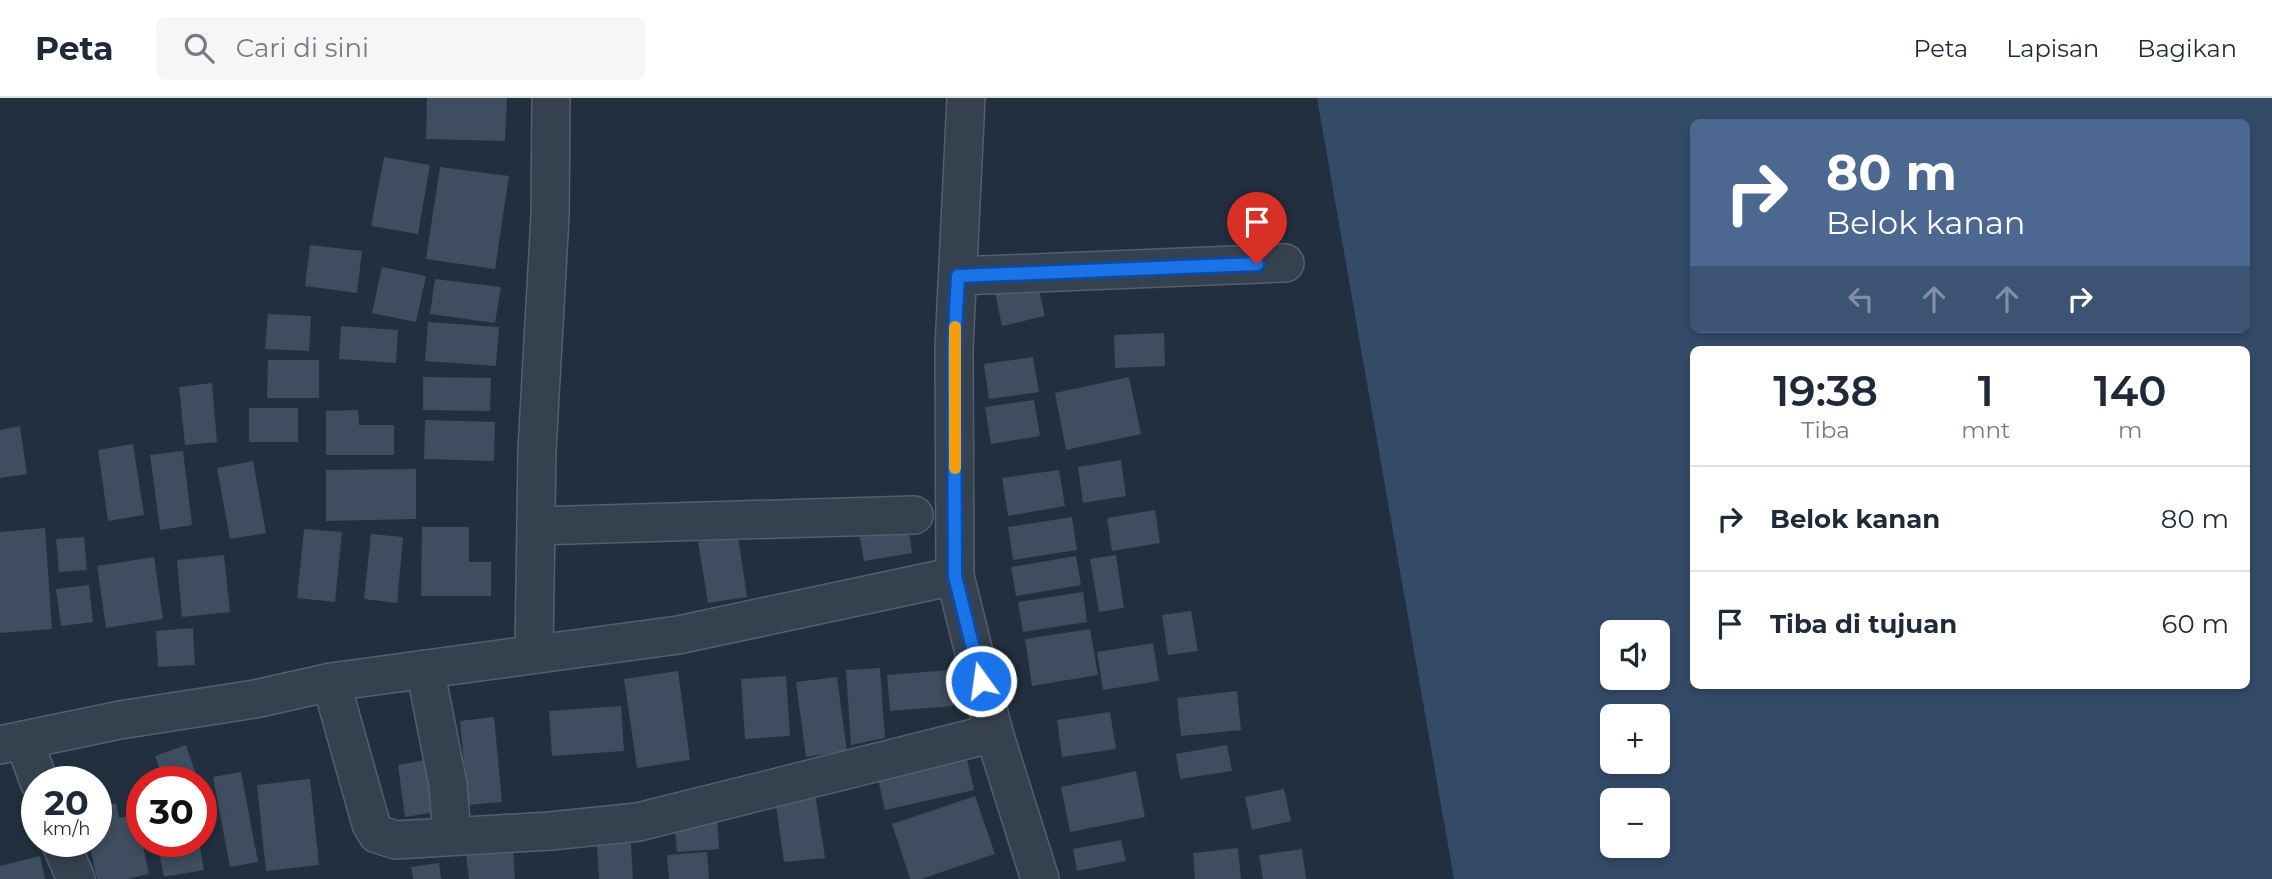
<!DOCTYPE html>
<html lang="id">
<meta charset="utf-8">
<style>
body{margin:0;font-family:Montserrat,sans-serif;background:#f6f6f7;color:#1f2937;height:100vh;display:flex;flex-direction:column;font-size:26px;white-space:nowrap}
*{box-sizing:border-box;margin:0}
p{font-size:23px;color:#747a83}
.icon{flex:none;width:38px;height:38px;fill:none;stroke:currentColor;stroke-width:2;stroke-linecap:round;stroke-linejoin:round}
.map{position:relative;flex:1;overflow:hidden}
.drawer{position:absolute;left:1690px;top:248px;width:560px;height:343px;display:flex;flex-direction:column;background:#fff;border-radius:10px;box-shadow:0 4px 10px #0003}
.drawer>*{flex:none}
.hud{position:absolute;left:1690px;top:21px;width:560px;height:214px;border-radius:10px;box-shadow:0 4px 10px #0003;background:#4c6891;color:#fff;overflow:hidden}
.buttons{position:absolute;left:1600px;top:522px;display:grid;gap:14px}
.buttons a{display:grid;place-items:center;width:70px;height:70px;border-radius:10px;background:#fff;box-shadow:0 4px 10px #0003;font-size:35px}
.speed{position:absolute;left:21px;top:668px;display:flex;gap:14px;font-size:35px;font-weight:700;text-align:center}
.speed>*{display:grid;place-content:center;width:91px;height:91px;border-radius:50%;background:#fff;box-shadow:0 4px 10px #0003;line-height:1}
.speed small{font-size:18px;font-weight:400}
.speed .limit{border:10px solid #d22;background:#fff;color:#111}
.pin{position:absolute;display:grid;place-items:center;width:60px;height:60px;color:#fff;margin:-72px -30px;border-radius:50% 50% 50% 0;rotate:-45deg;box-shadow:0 0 7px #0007}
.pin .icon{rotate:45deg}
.me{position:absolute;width:77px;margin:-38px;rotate:346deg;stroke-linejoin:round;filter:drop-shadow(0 0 5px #0008)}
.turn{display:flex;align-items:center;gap:24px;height:147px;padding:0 21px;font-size:32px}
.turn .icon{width:91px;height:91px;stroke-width:2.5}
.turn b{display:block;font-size:49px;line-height:60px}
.lanes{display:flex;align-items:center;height:66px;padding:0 21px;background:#0003;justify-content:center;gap:35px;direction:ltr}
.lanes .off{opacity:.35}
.eta{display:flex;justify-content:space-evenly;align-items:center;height:119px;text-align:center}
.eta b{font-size:42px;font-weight:600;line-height:49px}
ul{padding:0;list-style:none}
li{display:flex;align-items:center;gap:21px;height:105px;padding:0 21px;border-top:2px solid #e0e1e3}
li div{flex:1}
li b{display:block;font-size:26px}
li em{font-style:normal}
header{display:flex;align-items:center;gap:42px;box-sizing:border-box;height:98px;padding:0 35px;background:#fff;border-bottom:2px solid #e0e1e3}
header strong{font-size:33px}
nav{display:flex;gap:38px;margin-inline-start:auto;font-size:24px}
.search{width:490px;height:63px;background:#f6f6f7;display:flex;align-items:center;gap:18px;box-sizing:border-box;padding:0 24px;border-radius:10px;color:#747a83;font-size:26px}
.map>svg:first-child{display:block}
.water{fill:#344b68;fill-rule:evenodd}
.building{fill:#3e4d5f}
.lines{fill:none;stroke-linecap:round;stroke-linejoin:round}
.minor-casing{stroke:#545f6d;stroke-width:40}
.minor{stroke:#36414f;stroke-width:37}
.route-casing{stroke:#114b97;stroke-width:18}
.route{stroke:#1a73e8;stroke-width:12}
.slow{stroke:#f59e0b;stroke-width:12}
</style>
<header>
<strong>Peta</strong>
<div class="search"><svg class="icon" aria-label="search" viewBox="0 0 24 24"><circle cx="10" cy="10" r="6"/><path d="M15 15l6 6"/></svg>Cari di sini</div>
<nav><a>Peta</a><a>Lapisan</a><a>Bagikan</a></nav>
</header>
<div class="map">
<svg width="2272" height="781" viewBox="0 0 2272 781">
<rect width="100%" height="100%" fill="#222f3f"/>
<path class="water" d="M1317,0h955v781h-818zM1694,24h553v207h-553zM1694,252h553v336h-553zM1612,534h45v45h-45zM1612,618h45v45h-45zM1612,702h45v45h-45z"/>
<g class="building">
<path d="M427,0h80l-2,43 -79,-2z"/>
<path d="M384,59l46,8 -12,69 -47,-8z"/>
<path d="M440,69l69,9 -14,93 -69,-10z"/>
<path d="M310,147l52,6 -5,42 -52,-7z"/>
<path d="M382,169l44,9 -10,46 -44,-9z"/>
<path d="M435,181l66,8 -6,36 -65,-9z"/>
<path d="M1037,184l8,34 -43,10 -7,-34z"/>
<path d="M268,216l43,2 -2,35 -44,-2z"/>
<path d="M428,224l71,5 -3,39 -71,-5z"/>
<path d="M341,228l57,4 -2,33 -57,-4z"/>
<path d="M1164,235l1,33 -50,2 -1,-33z"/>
<path d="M1033,259l6,35 -50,7 -5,-35z"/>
<path d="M268,262h51v38h-52z"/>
<path d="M423,279l68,1 -1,33 -67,-1z"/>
<path d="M1129,279l12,57 -75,16 -11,-57z"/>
<path d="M212,285l5,59 -32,3 -6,-58z"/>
<path d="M1034,302l6,36 -49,8 -6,-37z"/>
<rect x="249" y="310" width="49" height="34"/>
<path d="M358,312l1,15h35v30h-68v-44z"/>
<path d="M425,322l70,2 -1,39 -70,-2z"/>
<path d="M20,328l7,48 -27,4v-48z"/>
<path d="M133,346l11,71 -36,6 -10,-71z"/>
<path d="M183,353l9,74 -32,5 -10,-75z"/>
<path d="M1121,362l5,36 -43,7 -5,-36z"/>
<path d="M253,363l13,72 -36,6 -13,-71z"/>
<path d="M416,371v50l-90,2v-51z"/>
<path d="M1059,372l6,36 -57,10 -6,-38z"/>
<path d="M1155,412l5,33 -48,8 -5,-33z"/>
<path d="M1072,419l5,33 -64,10 -5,-33z"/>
<path d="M908,426l4,29 -48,8 -5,-29z"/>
<path d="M422,429h47v35h22v34h-70z"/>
<path d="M45,430l7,101 -52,4v-101z"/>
<path d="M304,431l38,3 -7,70 -38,-4z"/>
<path d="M371,436l32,3 -6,66 -33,-4z"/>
<path d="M738,438l9,61 -39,6 -10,-61z"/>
<path d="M84,439l3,33 -28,2 -3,-33z"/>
<path d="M224,457l6,57 -48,5 -5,-57z"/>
<path d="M1116,457l8,53 -25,4 -9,-53z"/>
<path d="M1076,458l5,29 -65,11 -5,-29z"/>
<path d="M154,459l9,62 -57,9 -9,-62z"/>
<path d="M89,487l4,37 -32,4 -5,-37z"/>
<path d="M1083,494l4,30 -64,10 -5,-30z"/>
<path d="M1191,513l7,40 -30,4 -6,-40z"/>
<path d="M193,530l2,37 -37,2 -2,-36z"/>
<path d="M1090,531l8,46 -66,11 -7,-47z"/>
<path d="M1153,545l6,38 -56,9 -6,-38z"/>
<path d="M880,570l5,70 -34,7 -5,-75z"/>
<path d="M950,572l3,36 -63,5 -3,-36z"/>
<path d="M678,573l12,89 -53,8 -13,-89z"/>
<path d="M786,578l4,60 -45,3 -4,-60z"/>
<path d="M837,579l10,74 -41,6 -10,-75z"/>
<path d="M1237,593l4,39 -60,6 -4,-38z"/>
<path d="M621,608l3,45 -72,5 -3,-45z"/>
<path d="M1110,614l6,37 -54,8 -5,-37z"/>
<path d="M494,619l8,85 -34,3 -8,-84z"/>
<path d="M186,647l12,36 -34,1 -9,-26z"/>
<path d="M1227,647l5,26 -52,8 -4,-25z"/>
<path d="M964,648l10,44 -89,20 -10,-44z"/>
<path d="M436,660l7,53 -38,6 -7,-52z"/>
<path d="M1136,673l9,46 -75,15 -9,-45z"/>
<path d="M241,674l17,90 -28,5 -17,-90z"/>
<path d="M310,681l9,86 -53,6 -9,-86z"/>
<path d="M814,688l11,72 -41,4 -10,-70z"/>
<path d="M1284,691l7,32 -39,9 -7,-33z"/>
<path d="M975,698l20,58 -74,25h-11l-18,-55z"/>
<path d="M116,705l3,15 17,-4 13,60 -22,5h-30l-8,-37h7v-22l5,-1 -2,-11z"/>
<path d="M717,717l2,34 -42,3 -3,-34z"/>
<path d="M630,730l3,51h-34l-3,-48z"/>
<path d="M1121,742l5,21 -49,10 -4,-22z"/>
<path d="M157,744h42l5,28 -40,7z"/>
<path d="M1238,750l3,31h-46l-2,-26z"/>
<path d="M1302,751l4,30h-43l-4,-24z"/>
<path d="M513,752l2,29h-46l-3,-25z"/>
<path d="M707,754l2,27h-40l-2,-24z"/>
<path d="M40,758l5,23h-45v-13z"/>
<path d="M439,765l2,16h-28l-2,-12z"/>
</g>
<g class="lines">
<defs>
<g id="minor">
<path d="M966,0l-12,250 1,228 39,157 46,146"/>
<path d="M958,178l327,-13"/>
<path d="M536,428l378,-11"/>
<path d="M534,555l3,-203 13,-234 1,-118"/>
<path d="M425,571l23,116 4,51"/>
<path d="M331,584l40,142 6,10 19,6 154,-9 88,-9 356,-89"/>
<path d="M24,642l15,42"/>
<path d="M0,647l120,-25 135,-21 76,-17 347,-47 277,-59"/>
<path d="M60,744l16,37"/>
</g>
</defs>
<use href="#minor" class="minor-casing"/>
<use href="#minor" class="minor"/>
</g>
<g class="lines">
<defs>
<path id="route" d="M981,583l-26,-105 -1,-228 4,-72 299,-12"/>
</defs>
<use href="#route" class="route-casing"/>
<use href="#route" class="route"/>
<path class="slow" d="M955,370v-141"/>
</g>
</svg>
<div class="buttons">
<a><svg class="icon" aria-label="sound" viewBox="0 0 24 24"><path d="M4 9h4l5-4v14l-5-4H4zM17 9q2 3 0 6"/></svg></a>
<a>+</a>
<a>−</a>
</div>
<div class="speed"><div>20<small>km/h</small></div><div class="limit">30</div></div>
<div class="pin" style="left:1257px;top:166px;background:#d93025"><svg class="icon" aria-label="arrive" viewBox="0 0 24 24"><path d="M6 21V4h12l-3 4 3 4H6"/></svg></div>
<svg class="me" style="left:981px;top:583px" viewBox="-20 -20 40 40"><circle r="17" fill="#1a73e8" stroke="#fff" stroke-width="3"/><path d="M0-11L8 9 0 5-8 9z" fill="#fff"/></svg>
<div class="hud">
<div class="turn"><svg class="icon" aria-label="right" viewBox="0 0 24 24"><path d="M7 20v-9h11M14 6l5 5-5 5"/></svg><div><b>80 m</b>Belok kanan</div></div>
<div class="lanes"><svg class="icon off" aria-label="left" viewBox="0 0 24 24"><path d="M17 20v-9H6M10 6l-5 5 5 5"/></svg><svg class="icon off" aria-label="ahead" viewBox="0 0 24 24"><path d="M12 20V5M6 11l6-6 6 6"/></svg><svg class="icon off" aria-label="ahead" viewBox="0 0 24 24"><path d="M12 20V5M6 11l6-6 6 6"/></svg><svg class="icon" aria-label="right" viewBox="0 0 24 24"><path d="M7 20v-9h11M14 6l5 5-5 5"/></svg></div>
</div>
<section class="drawer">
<div class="eta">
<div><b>19:38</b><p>Tiba</p></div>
<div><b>1</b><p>mnt</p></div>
<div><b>140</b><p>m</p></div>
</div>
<ul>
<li><svg class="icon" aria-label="right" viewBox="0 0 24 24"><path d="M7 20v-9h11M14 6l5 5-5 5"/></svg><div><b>Belok kanan</b></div><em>80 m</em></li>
<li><svg class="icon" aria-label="arrive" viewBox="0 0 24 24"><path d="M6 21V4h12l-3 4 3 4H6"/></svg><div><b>Tiba di tujuan</b></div><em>60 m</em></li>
</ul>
</section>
</div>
